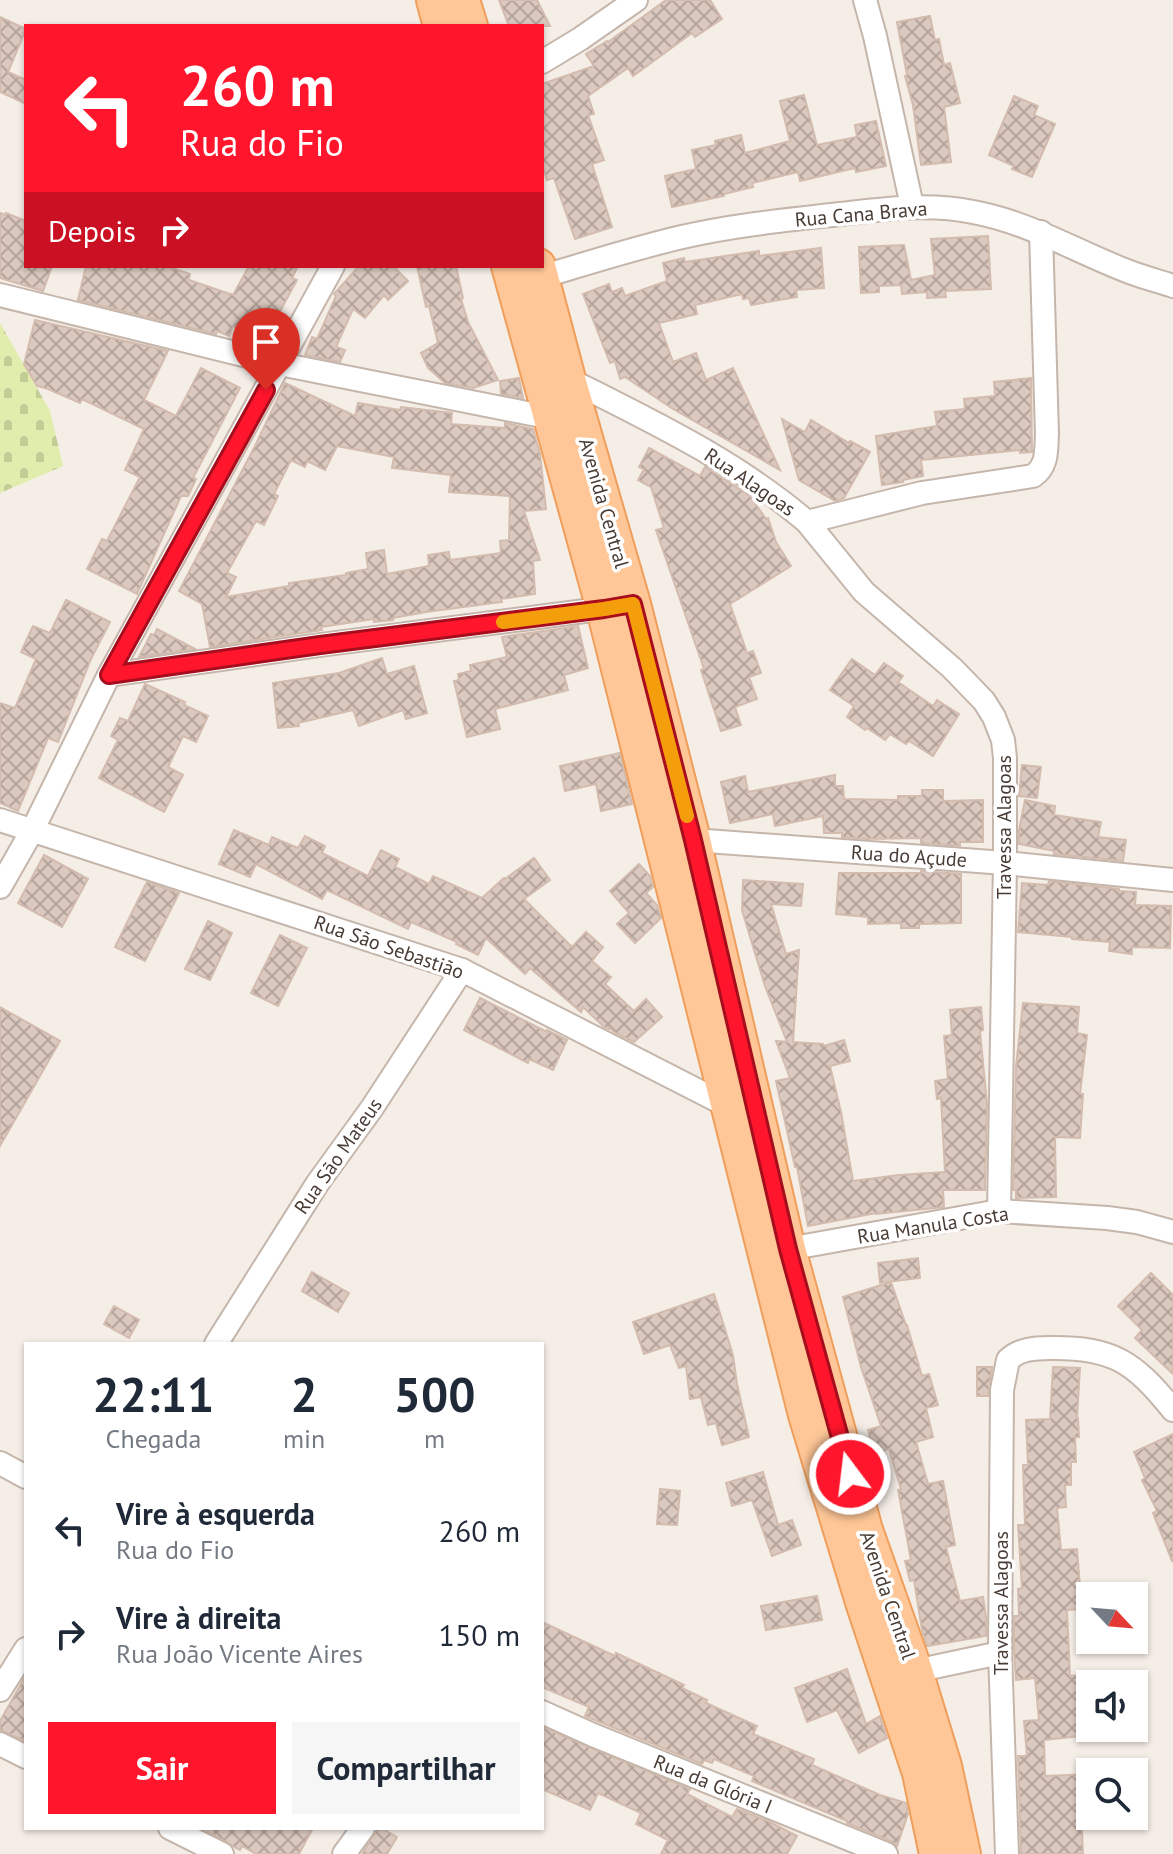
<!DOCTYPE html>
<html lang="pt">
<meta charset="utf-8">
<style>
body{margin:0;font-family:"PT Sans",sans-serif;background:#f6f6f7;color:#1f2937;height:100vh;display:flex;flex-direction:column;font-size:30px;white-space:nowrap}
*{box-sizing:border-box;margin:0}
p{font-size:26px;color:#747a83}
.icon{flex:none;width:44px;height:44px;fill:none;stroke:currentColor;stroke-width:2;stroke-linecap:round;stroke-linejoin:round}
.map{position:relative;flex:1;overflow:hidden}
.side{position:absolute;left:24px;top:1342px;width:520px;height:488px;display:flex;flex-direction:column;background:#fff;border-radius:0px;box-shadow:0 2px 6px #0004}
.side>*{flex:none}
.guide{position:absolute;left:24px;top:24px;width:520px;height:244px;border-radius:0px;box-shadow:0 2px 6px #0004;background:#ff152c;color:#fff;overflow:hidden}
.needle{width:52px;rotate:116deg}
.buttons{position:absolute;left:1076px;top:1582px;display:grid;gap:16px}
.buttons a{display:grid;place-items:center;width:72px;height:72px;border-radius:0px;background:#fff;box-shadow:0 2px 6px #0004;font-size:40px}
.pin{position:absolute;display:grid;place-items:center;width:68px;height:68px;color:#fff;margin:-82px -34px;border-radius:50% 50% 50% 0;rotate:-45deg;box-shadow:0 0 8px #0007}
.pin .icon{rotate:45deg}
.me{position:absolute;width:88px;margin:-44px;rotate:345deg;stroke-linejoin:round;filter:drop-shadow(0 0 6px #0008)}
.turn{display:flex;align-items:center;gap:28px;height:168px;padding:0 24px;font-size:36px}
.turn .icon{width:104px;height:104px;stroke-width:2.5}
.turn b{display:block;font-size:56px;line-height:68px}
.then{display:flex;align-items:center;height:76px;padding:0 24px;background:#0003;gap:16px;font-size:30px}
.eta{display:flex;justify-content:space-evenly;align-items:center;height:136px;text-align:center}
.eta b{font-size:48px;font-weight:800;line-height:56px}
.button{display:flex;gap:16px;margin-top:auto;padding:16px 24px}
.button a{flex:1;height:92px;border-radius:0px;background:#ff152c;color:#fff;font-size:32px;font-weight:800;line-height:92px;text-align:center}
.button a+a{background:#f6f6f7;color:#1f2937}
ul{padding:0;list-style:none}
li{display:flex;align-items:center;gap:24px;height:104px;padding:0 24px}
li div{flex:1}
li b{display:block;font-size:30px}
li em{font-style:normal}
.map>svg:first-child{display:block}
.cemetery{fill:url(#cemetery-stones)}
.building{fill:url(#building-cross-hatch);stroke:#d3bcae;stroke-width:2;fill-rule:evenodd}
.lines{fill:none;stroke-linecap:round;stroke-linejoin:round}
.street-casing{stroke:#c5b6ac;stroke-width:26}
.primary-casing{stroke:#ef9e5c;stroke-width:38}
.street{stroke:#fff;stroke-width:22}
.primary{stroke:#ffc797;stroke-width:34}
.route-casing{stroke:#a60e1d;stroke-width:20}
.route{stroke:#ff152c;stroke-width:14}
.slow{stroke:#f59e0b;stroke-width:14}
.labels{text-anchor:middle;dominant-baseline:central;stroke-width:7;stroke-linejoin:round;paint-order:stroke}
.street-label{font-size:20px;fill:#493c35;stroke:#fff}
</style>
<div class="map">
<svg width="1173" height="1854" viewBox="0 0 1173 1854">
<defs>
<pattern id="cemetery-stones" width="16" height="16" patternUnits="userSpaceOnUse" patternTransform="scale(2)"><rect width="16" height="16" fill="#e0edad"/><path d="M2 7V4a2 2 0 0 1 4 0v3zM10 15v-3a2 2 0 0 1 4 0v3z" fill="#c2cc95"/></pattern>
<pattern id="building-cross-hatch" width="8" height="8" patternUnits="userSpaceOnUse" patternTransform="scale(2)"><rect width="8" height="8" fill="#dbc9bf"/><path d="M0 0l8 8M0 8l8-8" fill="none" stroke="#b4a49c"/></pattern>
</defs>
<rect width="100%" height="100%" fill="#f5eee7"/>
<path class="cemetery" d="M0,323l50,88 13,55 -63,27z"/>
<g class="building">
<path d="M499,0h38l13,26h-41z"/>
<path d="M666,0h44l12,19 -27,18 -3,-4 -59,43 -5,-8 -40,28 6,18 -6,1 16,45 -12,4 20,63 -37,12 -21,-61 -7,2 -5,-15v-81l52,-18 -8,-12 21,-13 1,1z"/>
<path d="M930,16l5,24 4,-1 5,26 6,-2 10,40 -16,4 7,55 -30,3 -8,-60 -8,-29 2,-1 -10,-53z"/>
<path d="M0,17l26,12 -18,43 18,8v24l-26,-12z"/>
<path d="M804,95l13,50 40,-8 -2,-12 21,-4 10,45 -30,6 -1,-4 -55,13 -2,-9 -46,11 1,4 -29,7v2l-52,11 -7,-31 31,-7 -4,-19 24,-5 -1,-4 26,-6 4,18 45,-12 -10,-40z"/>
<path d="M1014,96l24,10 -4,9 21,9 -23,53 -20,-8 2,-3 -25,-11z"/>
<path d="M0,213l6,2v-2l20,8v45h26l-9,25 -43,-13z"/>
<path d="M988,236l3,53 -46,2 1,6 -19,1v-6l-25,2 -1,-9 -22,1v6l-18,1 -2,-46 45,-2 7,35 24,-5 -4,-36z"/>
<path d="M821,248l3,40 -28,2 1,7 -46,8 -2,-7 -6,1 -1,-5 -47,11 2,9 -38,9 14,39 23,-9 10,27 27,-12 47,102 -107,-61 -48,-32 -5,2 -5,-18 -5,2 -27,-69 26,-10 3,8 10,-4 3,8 42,-15 -4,-18 21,-5 1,4 74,-11v5z"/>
<path d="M86,266h80l24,8 -1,6 44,15 16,-29h49l-6,12 5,2 -32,59 -32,-13 -4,10 -12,-5 -1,3 -138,-34z"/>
<path d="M359,266h34l15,15 -20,19 -4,-5 -19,23 -12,-9 -17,38 9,3 -5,12 -35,-7 7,-18 5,2 19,-43 -2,-2z"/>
<path d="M417,266h39l7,32 -2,1 7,23 30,58 -25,8 -28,-5 -17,-15 -7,-15 17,-10 -9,-37 -3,1z"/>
<path d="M35,320l133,31 -24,49 32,16 25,-48 39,20 -47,90 3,1 -8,17h-7l-44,98 -50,-25 15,-30 5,2 33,-64 -15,-7 19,-41 -62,-30 -2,4 -32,-14 -11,-3 -13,-22z"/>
<path d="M519,378l4,20 -22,-4 -1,-13z"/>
<path d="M1031,378l1,74 -12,1v-3l-99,10 2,16 -20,4v2l-21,3 -6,-49 61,-10 -2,-14 30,-3 -1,-10 31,-3 -1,-14z"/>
<path d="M285,383l70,33 3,-13 42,7 1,-3 51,6 -1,11 54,4v-5l28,6 7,25 6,55 -22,2 16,49 -7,1 2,33 -34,5 1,3 -76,10 -33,6v2l-19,2v-3l-53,8 1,3 -112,17 -8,-43 -23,-13 76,-145zM337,446l57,11 -2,11 59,7 -2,17 61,4 -1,44 -9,1 1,12 -51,7 -1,-8 -21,3 1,11 -42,8 -3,-24 -18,3 2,16 -22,4v2l-57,8v3l-63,11 10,-20 -9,-4 29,-52 8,4 14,-29 -4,-2 17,-34 14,7 2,-6 18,9z"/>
<path d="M782,419l23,13 6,-12 38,23 1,-2 20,11 -26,46 -9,3 -36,-21z"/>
<path d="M649,448l51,28 5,-9 45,29 16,23 2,-1 8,24 15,24 -61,38 17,49 6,-2 8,22 -12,4 8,22 -22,8 6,18 -20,6 -20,-61 3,-1 -48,-139 8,-2 -13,-41 -13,-7 6,-11 -5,-2z"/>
<path d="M66,600l44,22 -19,37 -33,83 -10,-4 -30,73 -18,-8v-100l15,5 21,-49 -15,-7 12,-26 17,7z"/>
<path d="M578,626l10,42 -24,7 4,15 -73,19 5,20 -33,8 -13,-56 5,-1 -1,-6 13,-3 -1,-6 37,-8 -5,-20z"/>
<path d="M157,629l38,20 -56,8 12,-23 3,1z"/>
<path d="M382,658l5,16 27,-8 13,47 -21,6 -3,-9 -44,16 -6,-16 -55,13 1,3 -21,2 -5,-45 66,-10z"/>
<path d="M852,659l23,16 9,-12 19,13 -5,6 35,24 4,-6 22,14 -26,42 -24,-15 -3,3 -16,-10 -5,6 -18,-12 -2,2 -18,-13 7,-11 -24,-16z"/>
<path d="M145,684l40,18 -1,3 24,11 -12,26 -13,-6 -15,31 15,8 -19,37 -65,-34 19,-38 -7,-4 9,-18 8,3z"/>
<path d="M620,753l12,51 -31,7 -5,-27 -31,7 -5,-25z"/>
<path d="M1022,765l19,2 -4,31 -18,-2z"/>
<path d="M835,775v11h8l1,13 54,1v-4h24v-6h21v11l40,-1v42h-23v4l-39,-3v-5l-55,1 -24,-2v-4h-18l-1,-17 -48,10 -2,-12 -43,9 -9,-41 24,-6 3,16z"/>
<path d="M1025,800l30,6 -1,9 47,7 -3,15 28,3 -3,21 -69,-7v-3l-35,-7v-14z"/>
<path d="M234,830l35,15 3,-8 26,11 7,-12 20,10 -3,7 46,23 13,-26 18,9 -4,8 34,17 4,-8 49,22 22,-20 1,1 29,-21 16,22 -26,19 48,48 14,-15 17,15 -11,14 19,16 -6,7 29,27 12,-12 16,18 -28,25 -20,-10 -4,-4 -1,1 -5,-2 -21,-20 -2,5 -51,-44 -5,6 -39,-36 -8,17 -22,-11 1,-2 -46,-20 -3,7 -81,-39 -5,9 -66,-35 -6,13 -31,-13z"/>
<path d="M44,855l44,24 -26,48 -44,-24z"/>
<path d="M639,864l11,12 3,11 -7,6 11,12 4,13 -26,25 -18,-19 12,-11 -19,-22z"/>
<path d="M921,871l40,3v49l-42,1v4h-18v-5l-33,1v-7l-32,-3 3,-41h82z"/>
<path d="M743,880l60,4 -2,22 -30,-2 15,50 13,-4 -6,92 30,2 1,2 20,-6 6,21 -20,5 11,46 12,69 46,-6 46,-3 -4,-74 -4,1 -2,-18 13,-2 -4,-43 8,-1 -2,-25 31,-3 2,23 -3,1 7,73 -2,86h-42l1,17 -68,7v-1l-68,13 -11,-59h-2l-19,-86 14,-3 -14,-37 11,1 -22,-56 -23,-76z"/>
<path d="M1049,881l70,8v2l17,1 -1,13 36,1 -1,42 -38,-1v7l-23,-3 1,-9 -38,-3v-2l-54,-5 4,-49 26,2z"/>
<path d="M147,882l32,11 -34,68 -30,-14z"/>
<path d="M208,921l24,12 -22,47 -25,-11z"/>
<path d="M280,935l27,13 -29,58 -27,-13z"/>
<path d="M480,998l67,34v-2l20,10 -14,30 -24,-11 -1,4 -64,-33z"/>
<path d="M1023,1003l56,4 -2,26 10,2 -7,59h3l-3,44 -25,-1 1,60 -40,1v-8h-3l3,-124z"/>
<path d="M0,1007l60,34 -60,105z"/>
<path d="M918,1258l2,20 -40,5 -2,-20z"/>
<path d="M312,1272l37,21 -11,19 -36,-21z"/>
<path d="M1151,1273l22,22v79l-38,-36 7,-8 -24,-24z"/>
<path d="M891,1282l15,43h1l15,51 7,-2 9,31 -12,3 7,29 -17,5 12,42 15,-3 12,64 -9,2 14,54 23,-4 3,20v19l-59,10 -5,-16 -8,-50 -4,1 -5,-20 6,-1 -13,-70 3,-1 -12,-40 -15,4 -6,-23 13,-4 -20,-59 -18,-70z"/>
<path d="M714,1294l19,61 4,29 12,53 -27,8 -6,-22 -8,2 -7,-28 -11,2 -4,-33 -7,2 -9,-23 -26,9 -11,-32z"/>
<path d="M114,1306l25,14 -10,18 -25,-14z"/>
<path d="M977,1367h15l-4,29h-11z"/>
<path d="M1053,1367l27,1 -3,50h1l1,19h-4l1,25h-5v23h-6l1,22 -9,1 4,42 16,-1 3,37 9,-1 1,23 -23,2 3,66 20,-2v40h-2l2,21 -46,5 1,36 45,-2v36h-9l2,44h-62l-3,-98h9l-3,-35 15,-1 -4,-42 -19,2 -2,-29v-35h5l-1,-27 4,-1 -4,-63h7l-2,-60h5l-2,-45 24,-1z"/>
<path d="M1173,1434v126l-1,1 -19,-48 4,-2 -15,-31 3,-2 -11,-26z"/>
<path d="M763,1472l15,53 14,-5 9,25 -29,11 -20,-56 -20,6 -6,-23z"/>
<path d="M660,1489l20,2 -3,34 -20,-1z"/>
<path d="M817,1596l5,24 -56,10 -5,-24z"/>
<path d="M542,1622l73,34 1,-3 68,32 -2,3 25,12 -1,3 51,23 -4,8 61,25 -2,6 68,30 26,8 2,11 -11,32 -6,-5 -44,-18v-2l-95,-40 2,-5 -40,-17 -2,4 -8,-3 -2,4 -117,-48 4,-9 -47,-20z"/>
<path d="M847,1669l19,55 14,-8 7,22 -28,15 -22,-43 -30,12 -12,-34z"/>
<path d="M26,1675v66l-26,-11v-9z"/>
<path d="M542,1727l148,62 -3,5 45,23 5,-8 33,13 27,14 -10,18h-126l7,-14 -32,-16 5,-11 -43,-20 -8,17 -48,-21z"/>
<path d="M202,1828h111l-14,26h-43l-14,-8 -2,4z"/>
<path d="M378,1828h3l16,9 -10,17h-25z"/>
</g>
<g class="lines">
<defs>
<g id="street">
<path d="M865,0l10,36 37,170"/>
<path d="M542,62l38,-23 56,-39"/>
<path d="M541,277c47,-14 94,-29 141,-40 52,-12 105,-17 158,-23 45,-5 88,-11 133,-2 55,10 102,39 154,59 15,6 31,10 46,15"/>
<path d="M0,295l280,69 272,54"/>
<path d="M568,379c83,42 168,82 239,143l115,-29 111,-17c15,-10 13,-26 14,-42l-6,-202"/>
<path d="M807,522l57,70 88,76 32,33 10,16 9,23 2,18v105l-6,348"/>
<path d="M109,675l211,-30 296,-38"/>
<path d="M0,820l462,150 266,136"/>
<path d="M693,840l312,23 168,17"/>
<path d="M0,887l33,-58 76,-154 224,-409"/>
<path d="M788,1249l211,-38 108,7 30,4 36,10"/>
<path d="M216,1344l101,-160 55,-76 90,-138"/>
<path d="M0,1463l26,14"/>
<path d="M915,1671l85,-18"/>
<path d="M0,1690l26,-41"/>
<path d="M542,1712l51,23 293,119"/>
<path d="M0,1744l26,13"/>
<path d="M170,1828l52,26"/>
<path d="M344,1854l19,-26"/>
<path d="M1007,1854l-7,-201 2,-263 6,-30c11,-11 27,-12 42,-12 63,-1 84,14 123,62"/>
</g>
<g id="primary">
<path d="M434,0l7,26"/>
<path d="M462,0l8,26"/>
<path d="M509,266l95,343 202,806 57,187 57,171 17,81"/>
<path d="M538,266l30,113 65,225 60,236 95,409 77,281 50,141 29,95 19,88"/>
</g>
</defs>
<use href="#street" class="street-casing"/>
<use href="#primary" class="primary-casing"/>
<use href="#street" class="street"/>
<use href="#primary" class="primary"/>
</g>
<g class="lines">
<defs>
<path id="route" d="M266,390l-157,285 211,-30 284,-36 29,-5 60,236 95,409 62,225"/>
</defs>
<use href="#route" class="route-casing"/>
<use href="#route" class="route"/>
<path class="slow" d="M503,622l101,-13 29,-5 54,212"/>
</g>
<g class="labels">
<g class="street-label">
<text transform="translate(861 214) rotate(-5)">Rua Cana Brava</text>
<text transform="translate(750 482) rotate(34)">Rua Alagoas</text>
<text transform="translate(604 503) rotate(74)">Avenida Central</text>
<text transform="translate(1004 827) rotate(-90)">Travessa Alagoas</text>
<text transform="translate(909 856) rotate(4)">Rua do Açude</text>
<text transform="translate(389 947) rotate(19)">Rua São Sebastião</text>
<text transform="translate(338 1156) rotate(-55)">Rua São Mateus</text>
<text transform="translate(933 1225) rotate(-9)">Rua Manula Costa</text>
<text transform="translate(888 1595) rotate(71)">Avenida Central</text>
<text transform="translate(1001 1603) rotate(-90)">Travessa Alagoas</text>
<text transform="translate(713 1784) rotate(22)">Rua da Glória I</text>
</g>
</g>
</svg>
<div class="buttons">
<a><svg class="needle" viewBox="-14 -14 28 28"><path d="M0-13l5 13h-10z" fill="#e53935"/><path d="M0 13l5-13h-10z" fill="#747a83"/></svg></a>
<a><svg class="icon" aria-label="sound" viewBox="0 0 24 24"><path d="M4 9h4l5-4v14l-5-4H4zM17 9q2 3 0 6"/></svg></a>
<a><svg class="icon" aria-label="search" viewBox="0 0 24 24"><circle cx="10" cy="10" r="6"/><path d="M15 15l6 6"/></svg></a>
</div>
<div class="pin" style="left:266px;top:390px;background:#d93025"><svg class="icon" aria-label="arrive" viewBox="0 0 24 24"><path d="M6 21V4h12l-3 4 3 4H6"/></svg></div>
<svg class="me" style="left:850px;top:1474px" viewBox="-20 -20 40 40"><circle r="17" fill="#ff152c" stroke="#fff" stroke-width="3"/><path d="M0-11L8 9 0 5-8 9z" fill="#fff"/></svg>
<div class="guide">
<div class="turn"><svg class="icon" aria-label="left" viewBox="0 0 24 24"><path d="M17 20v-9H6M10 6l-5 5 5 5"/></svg><div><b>260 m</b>Rua do Fio</div></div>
<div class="then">Depois<svg class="icon" aria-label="right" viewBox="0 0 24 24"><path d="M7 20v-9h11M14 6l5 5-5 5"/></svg></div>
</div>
<section class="side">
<div class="eta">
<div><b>22:11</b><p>Chegada</p></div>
<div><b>2</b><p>min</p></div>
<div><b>500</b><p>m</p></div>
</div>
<ul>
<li><svg class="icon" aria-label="left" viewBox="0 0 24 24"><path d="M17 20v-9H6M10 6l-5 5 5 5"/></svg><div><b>Vire à esquerda</b><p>Rua do Fio</p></div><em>260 m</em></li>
<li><svg class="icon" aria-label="right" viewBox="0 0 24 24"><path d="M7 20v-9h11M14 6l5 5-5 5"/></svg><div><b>Vire à direita</b><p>Rua João Vicente Aires</p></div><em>150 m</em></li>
</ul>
<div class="button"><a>Sair</a><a>Compartilhar</a></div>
</section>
</div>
